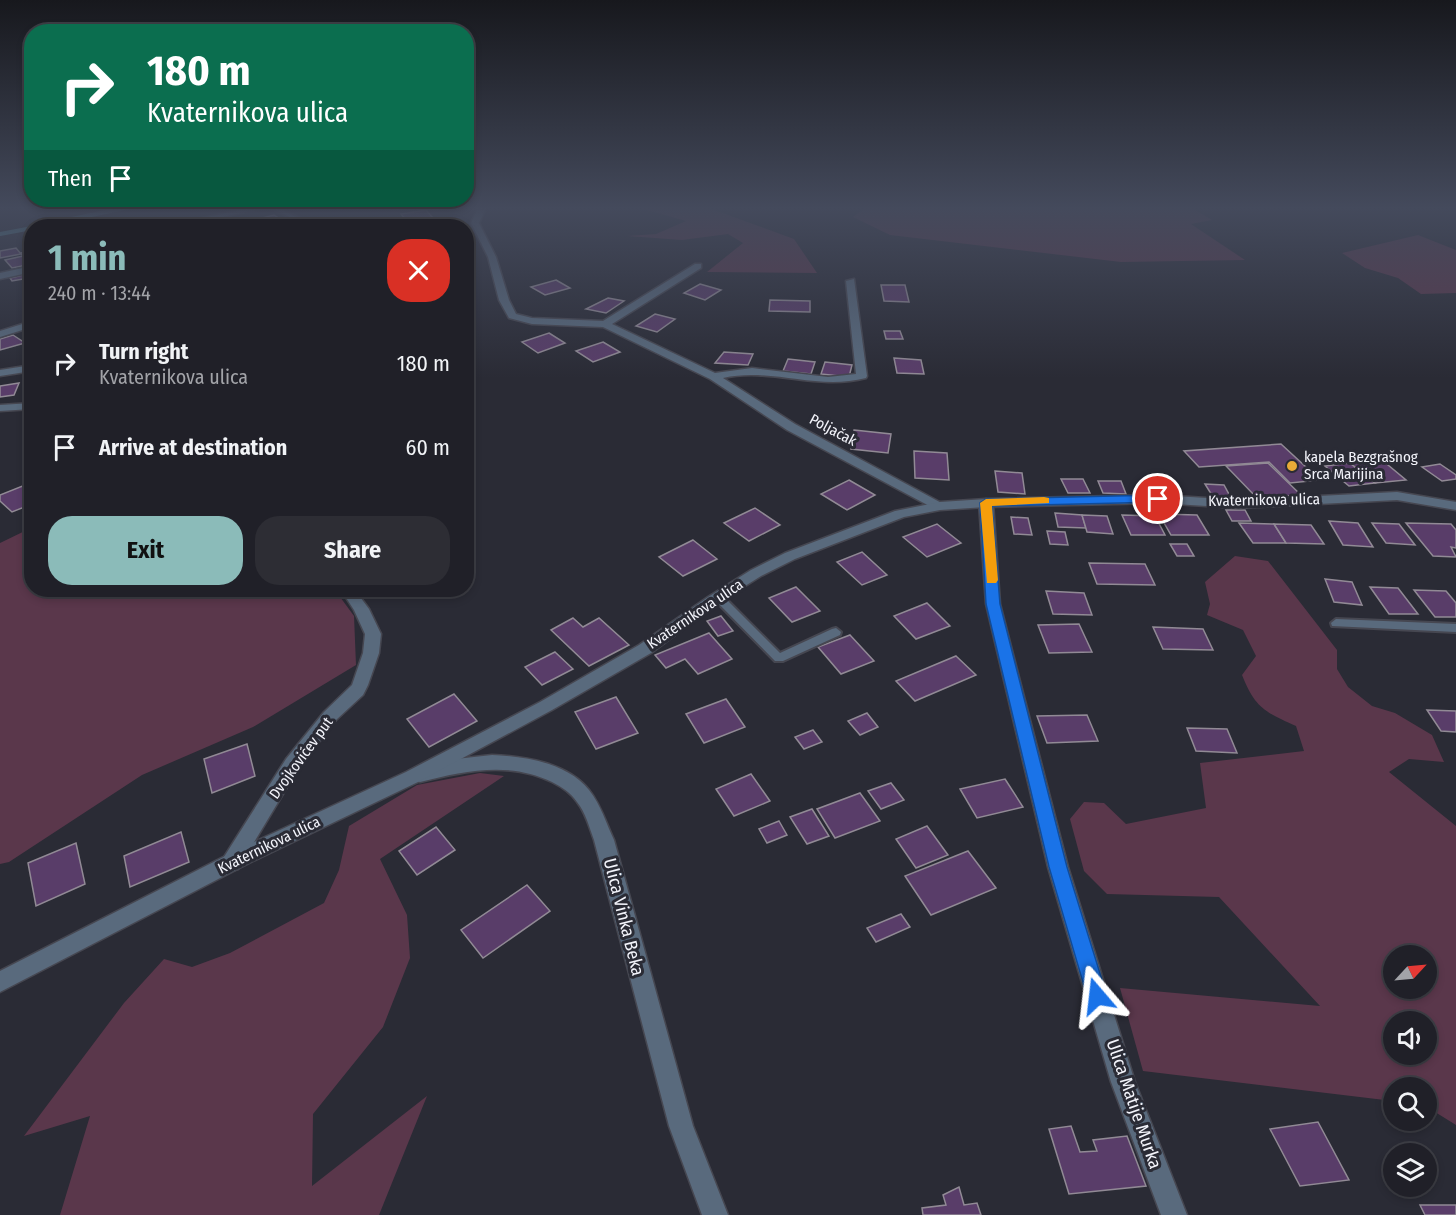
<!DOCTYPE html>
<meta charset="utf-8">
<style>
body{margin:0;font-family:"Fira Sans Condensed",sans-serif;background:#2d2d34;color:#f1f3f6;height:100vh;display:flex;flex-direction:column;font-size:22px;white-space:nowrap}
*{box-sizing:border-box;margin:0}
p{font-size:20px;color:#a2a3a8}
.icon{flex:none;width:33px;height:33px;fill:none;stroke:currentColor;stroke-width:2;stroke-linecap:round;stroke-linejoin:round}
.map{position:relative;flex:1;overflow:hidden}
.panel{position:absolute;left:24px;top:219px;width:450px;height:378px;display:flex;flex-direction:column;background:#202028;border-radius:24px;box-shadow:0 3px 9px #0003,0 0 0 2px #3d3e45}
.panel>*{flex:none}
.banner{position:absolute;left:24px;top:24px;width:450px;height:183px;border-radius:24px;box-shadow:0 3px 9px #0003,0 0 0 2px #3d3e45;background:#0b6e4f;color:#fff;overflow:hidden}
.needle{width:39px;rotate:64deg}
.fabs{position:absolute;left:1383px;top:945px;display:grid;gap:12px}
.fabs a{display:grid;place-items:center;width:54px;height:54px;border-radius:50%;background:#202028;box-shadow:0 3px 9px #0003,0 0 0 2px #3d3e45;font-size:30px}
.pin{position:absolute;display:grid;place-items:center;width:51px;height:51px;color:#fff;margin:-26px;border:3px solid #fff;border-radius:50%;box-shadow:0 2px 6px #0007}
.me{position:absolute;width:66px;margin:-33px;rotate:343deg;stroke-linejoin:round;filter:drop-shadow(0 0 4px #0008)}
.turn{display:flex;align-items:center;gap:21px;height:126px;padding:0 24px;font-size:27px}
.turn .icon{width:78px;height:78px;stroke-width:2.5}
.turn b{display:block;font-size:42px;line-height:51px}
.then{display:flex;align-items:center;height:57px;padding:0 24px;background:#0003;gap:12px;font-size:22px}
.round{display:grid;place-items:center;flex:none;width:63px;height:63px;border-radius:24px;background:#2d2d34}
.summary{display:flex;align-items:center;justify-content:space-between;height:102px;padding:0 24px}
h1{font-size:36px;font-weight:700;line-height:45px;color:#8bbbb9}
.primary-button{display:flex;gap:12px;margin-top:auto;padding:12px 24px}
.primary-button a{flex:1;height:69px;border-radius:24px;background:#8bbbb9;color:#111;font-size:24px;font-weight:700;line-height:69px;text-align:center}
.primary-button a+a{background:#2d2d34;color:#f1f3f6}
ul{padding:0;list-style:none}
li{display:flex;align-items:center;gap:18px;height:84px;padding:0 24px}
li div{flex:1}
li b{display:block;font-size:22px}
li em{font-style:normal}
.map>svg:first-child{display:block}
.green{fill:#5a374b;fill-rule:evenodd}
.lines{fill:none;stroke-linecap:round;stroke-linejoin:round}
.stream{stroke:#508d9c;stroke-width:4}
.building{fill:#593d69;stroke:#918a95;stroke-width:1.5}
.service-casing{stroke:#464751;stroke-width:4}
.minor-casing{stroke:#464751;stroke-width:3}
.tertiary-casing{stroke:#464751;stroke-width:3}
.service{fill:#596a7d;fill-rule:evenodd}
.minor{fill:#596a7d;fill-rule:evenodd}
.tertiary{fill:#596a7d;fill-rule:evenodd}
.route{fill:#1a73e8;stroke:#114b97;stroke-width:1.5}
.slow{fill:#f59e0b}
.poi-dot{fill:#e8ab37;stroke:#2a2b35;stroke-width:2}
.labels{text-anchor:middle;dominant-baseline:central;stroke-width:6;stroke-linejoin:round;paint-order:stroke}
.street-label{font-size:15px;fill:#f3f4fb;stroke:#2a2b35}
.poi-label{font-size:15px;fill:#f3f4fb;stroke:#2a2b35;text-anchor:start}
.near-street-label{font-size:18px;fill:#f3f4fb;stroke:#2a2b35}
</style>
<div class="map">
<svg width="1456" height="1215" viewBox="0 0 1456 1215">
<rect width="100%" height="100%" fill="#2a2b35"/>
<g class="green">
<path d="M640,208h69l85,31 23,34 -110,-1 36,-29 -15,-9 -46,6 -55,-4 29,-2 30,-13z"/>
<path d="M865,208h327l20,12 -21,4 54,36 -124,2 -231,-27 -37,-18z"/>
<path d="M1418,235l38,15v43l-35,1 -23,-16 -33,-10 -23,-15z"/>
<path d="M31,528l1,62h303l19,26 2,49 -103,62 -111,48 -133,87 -9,2v-321z"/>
<path d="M1235,556l33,5 69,89v19l11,18 24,19 23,7 37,22 12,27 -35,-3 -20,13 67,54v299l-29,-18 -1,-19h-32l-1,13 -250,-30 -23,-83 200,18 -101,-109 -112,-3 -23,-23 -14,-52 14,-17 20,1 22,21 80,-16 -6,-45 104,-12 -8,-25c-31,-14 -41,-18 -54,-51l14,-19 -13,-26 -36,-15 3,-11 -5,-22zM1394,956h32v32h-32zM1394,1022h32v32h-32z"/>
<path d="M480,773l24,3 -124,83 27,56 3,43 -27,69 -70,87 -1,72 115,-90 -48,119h-319l30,-99 -66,20 100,-133 40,-44 28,8 38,-14 94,-50 15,-33 10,-44 68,-41z"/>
</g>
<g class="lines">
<g class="stream">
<path d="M38,226l87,-18"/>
<path d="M0,234l32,-6"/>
</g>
</g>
<g class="building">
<path d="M426,210l7,8 -27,2 -5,-6z"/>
<path d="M274,215l9,6 -16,4 -9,-6z"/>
<path d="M16,248l5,6 -21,4v-7z"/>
<path d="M32,250v14l-20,4 -7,-8 18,-4 -2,-3z"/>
<path d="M32,273v8l-6,2 -3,-4 -11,2 -2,-3z"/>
<path d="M556,280l14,8 -25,7 -14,-8z"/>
<path d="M700,284l21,6 -16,10 -21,-7z"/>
<path d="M881,285h24l4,17 -25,-1z"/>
<path d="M608,298l16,3 -18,12 -20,-4z"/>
<path d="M770,300l40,1v11l-41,-1z"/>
<path d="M655,314l20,5 -18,13 -21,-6z"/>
<path d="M884,331h16l3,8h-17z"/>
<path d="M549,333l16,10 -27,10 -16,-11z"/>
<path d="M13,335l12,8 -25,7v-11z"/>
<path d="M603,342l17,10 -27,10 -17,-11z"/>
<path d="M724,352l29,2 -5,11 -33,-2z"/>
<path d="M894,358l27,2 3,14 -27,-1z"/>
<path d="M788,359l27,3 -4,12 -28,-3z"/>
<path d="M825,362l27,3 -3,12 -28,-3z"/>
<path d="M19,383l-5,12 -14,2v-11z"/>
<path d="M854,430l37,4 -3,19 -37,-4z"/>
<path d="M1281,444l39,36 -30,3 -21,-21 -70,5 -15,-16z"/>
<path d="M914,451l33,2 2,27 -34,-2z"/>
<path d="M1382,460l24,20 -31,3 -24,-19z"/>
<path d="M1268,463l33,32 -44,3 -31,-32z"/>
<path d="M1350,463l1,1 24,19 -26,3 -24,-20z"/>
<path d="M1440,464l16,11v4l-14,2 -20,-14z"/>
<path d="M995,471l27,2 3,21 -27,-2z"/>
<path d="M1061,479h22l7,14h-22z"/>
<path d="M849,480l26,15 -28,15 -26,-16z"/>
<path d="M1098,481h23l5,13 -23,-1z"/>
<path d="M30,483l2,21 -20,8 -12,-11v-6z"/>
<path d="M1205,484l19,1 7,13 -18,-1z"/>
<path d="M755,508l25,17 -31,16 -25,-18z"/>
<path d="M1226,510h19l6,11h-19z"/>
<path d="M1055,513l27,2 4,13 -28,-1z"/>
<path d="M1159,514l38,1 12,20h-38z"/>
<path d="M1082,515l25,1 6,18 -26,-2z"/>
<path d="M1122,515l33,1 10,19h-34z"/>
<path d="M1011,517l17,1 4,17 -18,-1z"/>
<path d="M1329,521l29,2 15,24 -30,-2z"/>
<path d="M1239,523l35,1 12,19h-33z"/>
<path d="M1372,523l27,1 16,21 -29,-2z"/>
<path d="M1406,523l45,1 5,6v18l-5,-1 5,10 -23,-1z"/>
<path d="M937,524l24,19 -34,14 -24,-20z"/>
<path d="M1274,524l37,1 13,19 -38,-1z"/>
<path d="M1047,531l18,1 3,13 -18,-1z"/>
<path d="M693,540l24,19 -34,17 -24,-19z"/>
<path d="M1170,544h17l7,12h-17z"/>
<path d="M862,552l25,23 -25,10 -25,-23z"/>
<path d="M1089,563l56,1 10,21 -58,-1z"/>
<path d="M1325,579l27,3 10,23 -28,-3z"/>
<path d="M796,587l24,24 -28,11 -23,-24z"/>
<path d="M1370,587l28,1 20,26h-29z"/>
<path d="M1414,590l32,1 10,12v14h-21z"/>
<path d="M1046,591l38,2 8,22 -39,-1z"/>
<path d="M927,603l23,23 -34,13 -22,-23z"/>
<path d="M721,616l12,15 -15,5 -11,-15z"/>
<path d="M573,618l10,9 16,-9 30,27 -40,21 -38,-36z"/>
<path d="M1079,624l13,28 -43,1 -11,-28z"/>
<path d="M1153,627l50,2 10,21 -50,-1z"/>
<path d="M709,633l23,26 -34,15 -13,-15 -19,9 -11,-13z"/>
<path d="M850,635l24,26 -33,13 -23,-27z"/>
<path d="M555,652l18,17 -31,16 -17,-18z"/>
<path d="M956,656l20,19 -61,26 -19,-20z"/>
<path d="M454,694l23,27 -48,26 -22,-28z"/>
<path d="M616,697l22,36 -42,16 -21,-37z"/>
<path d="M726,699l19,28 -41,16 -18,-29z"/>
<path d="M1427,710l29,1v21l-15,-1z"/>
<path d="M867,713l11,14 -18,8 -12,-14z"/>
<path d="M1087,715l11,26 -51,2 -10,-27z"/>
<path d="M1187,728l40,1 10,24 -41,-2z"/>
<path d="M813,730l9,12 -18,7 -9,-12z"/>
<path d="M247,744l8,32 -43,17 -8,-34z"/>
<path d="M751,774l19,27 -36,15 -18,-27z"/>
<path d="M1005,779l18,28 -46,11 -17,-29z"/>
<path d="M891,783l13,17 -23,9 -13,-18z"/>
<path d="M860,793l20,28 -45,17 -18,-29z"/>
<path d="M812,809l17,27 -22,8 -17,-27z"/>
<path d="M779,821l8,14 -20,8 -8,-14z"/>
<path d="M927,826l21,29 -32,13 -20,-29z"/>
<path d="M436,827l19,23 -38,25 -18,-24z"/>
<path d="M181,832l8,30 -59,25 -6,-31z"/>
<path d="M76,843l9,41 -49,22 -8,-43z"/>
<path d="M968,851l28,37 -65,27 -26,-39z"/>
<path d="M527,885l23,26 -67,47 -22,-28z"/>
<path d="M901,914l9,13 -34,15 -9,-14z"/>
<path d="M1318,1122l31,58 -49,6 -30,-57z"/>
<path d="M1071,1126l9,26 17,-1 -4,-11 34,-4 19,50 -77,8 -20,-65z"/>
<path d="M959,1187l5,18 13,-2 4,12h-58l-1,-7 24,-3 -3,-10z"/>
<path d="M1420,1205h36v10h-31z"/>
</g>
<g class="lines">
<defs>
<g id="service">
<path d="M271,208h7l37,18h-7z"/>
<path d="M371,222l3,2 -1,1 -18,1z"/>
<path d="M718,594l4,1 58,58 52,-24 4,-1 5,4 -1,3 -57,26h-8l-61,-62 -1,-2 1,-2z"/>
<path d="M1336,619l120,5v8l-124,-6 -1,-3z"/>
</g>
<g id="minor">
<path d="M478,208h8l-7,15 17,34 13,43 7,14 16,4 71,3 92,-57h6v4l-89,56 103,49 37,-5 76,9 28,-3 -10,-93 8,-2 13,97 -1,2c-50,13 -95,-11 -143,0l72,46 152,82 -2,3h-10l-148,-79 -77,-51 -107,-52 -71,-3 -23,-6 -10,-18 -11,-43 -17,-34z"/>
<path d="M32,321v6l-32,10v-6z"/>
<path d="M32,365v6l-32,5v-6z"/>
<path d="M32,403v6l-32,2v-6z"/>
<path d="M986,499l7,4 7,101 68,263 67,215 52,133h-26l-50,-133 -63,-215 -62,-263 -7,-101z"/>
<path d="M341,590h14l14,19 12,25 -2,19 -11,32 -5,10 -27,25 -38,49 -60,100 -7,2 -7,-2 -3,-6 3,-6 62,-98 38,-47 28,-27 11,-32 2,-19 -11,-24z"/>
<path d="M492,755c32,1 76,8 97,35 12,15 17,33 25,50l79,286 35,89h-26l-33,-89 -75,-286c-5,-13 -8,-27 -17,-38 -6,-9 -15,-15 -25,-20 -43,-21 -88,-11 -132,0l-6,-2 -3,-5 3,-5 42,-11z"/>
</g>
<g id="tertiary">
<path d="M249,208h15l-83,18h-14z"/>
<path d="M32,266v6l-32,7v-6z"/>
<path d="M1397,492l59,10v8l-59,-10 -158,8 -81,-5 -172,4 -46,3 -36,7 -109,42 -34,17 -43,27 -67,50 -99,57 -134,72 -165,79 -253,131v-21l239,-122 167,-77 134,-70 99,-57 69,-48 43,-27 34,-17 110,-42 45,-9 46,-3 172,-4 81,5z"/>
</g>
</defs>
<use href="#service" class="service-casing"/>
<use href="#minor" class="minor-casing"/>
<use href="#tertiary" class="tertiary-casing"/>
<use href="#service" class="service"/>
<use href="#minor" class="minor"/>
<use href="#tertiary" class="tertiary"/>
</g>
<linearGradient id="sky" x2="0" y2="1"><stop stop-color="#17181d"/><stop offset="0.55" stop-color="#444a5c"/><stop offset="1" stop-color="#444a5c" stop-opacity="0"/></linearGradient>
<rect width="1456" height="378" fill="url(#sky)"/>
<path class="route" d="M1158,495l4,2v5l-170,4 8,98 67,263 40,129 -3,6 -7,3 -7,-3 -3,-6 -38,-129 -63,-263 -6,-101 6,-4z"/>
<path class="slow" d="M1044,497l5,1v5l-57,3 6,74 -2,3h-9l-7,-80 6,-4z"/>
<circle class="poi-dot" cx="1292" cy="466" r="6"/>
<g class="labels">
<g class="street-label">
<text transform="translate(833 430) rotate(28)">Poljačak</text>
<text transform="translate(1264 500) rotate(-1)">Kvaternikova ulica</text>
<text transform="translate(695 614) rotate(-34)">Kvaternikova ulica</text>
<text transform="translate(301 758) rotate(-54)">Dvojkovićev put</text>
<text transform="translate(269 845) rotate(-26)">Kvaternikova ulica</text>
</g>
<g class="poi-label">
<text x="1304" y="457">kapela Bezgrašnog<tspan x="1304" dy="17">Srca Marijina</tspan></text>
</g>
<g class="near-street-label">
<text transform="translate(624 917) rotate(76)">Ulica Vinka Beka</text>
<text transform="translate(1134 1104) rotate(71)">Ulica Matije Murka</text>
</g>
</g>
</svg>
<div class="fabs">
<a><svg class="needle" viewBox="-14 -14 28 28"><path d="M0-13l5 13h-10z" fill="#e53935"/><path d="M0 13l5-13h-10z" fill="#a2a3a8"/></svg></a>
<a><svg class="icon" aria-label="sound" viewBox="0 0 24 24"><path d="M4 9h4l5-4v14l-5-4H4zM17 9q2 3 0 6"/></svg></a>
<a><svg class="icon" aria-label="search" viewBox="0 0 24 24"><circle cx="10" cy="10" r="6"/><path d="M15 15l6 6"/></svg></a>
<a><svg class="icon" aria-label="layers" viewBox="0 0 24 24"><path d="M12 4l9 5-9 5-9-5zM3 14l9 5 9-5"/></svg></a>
</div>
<div class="pin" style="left:1158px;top:499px;background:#d93025"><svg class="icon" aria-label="arrive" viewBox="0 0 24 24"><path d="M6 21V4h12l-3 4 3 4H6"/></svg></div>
<svg class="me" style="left:1097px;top:996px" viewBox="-20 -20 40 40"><path d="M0-17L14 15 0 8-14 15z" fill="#1a73e8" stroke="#fff" stroke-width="4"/></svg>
<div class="banner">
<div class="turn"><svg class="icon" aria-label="right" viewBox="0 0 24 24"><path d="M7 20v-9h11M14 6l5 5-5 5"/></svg><div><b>180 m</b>Kvaternikova ulica</div></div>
<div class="then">Then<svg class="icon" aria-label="arrive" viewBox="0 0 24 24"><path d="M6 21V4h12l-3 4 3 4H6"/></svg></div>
</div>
<section class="panel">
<div class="summary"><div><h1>1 min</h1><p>240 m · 13:44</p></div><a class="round" style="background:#d93025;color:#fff"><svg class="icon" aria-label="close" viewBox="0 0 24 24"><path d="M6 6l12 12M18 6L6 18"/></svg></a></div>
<ul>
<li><svg class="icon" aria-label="right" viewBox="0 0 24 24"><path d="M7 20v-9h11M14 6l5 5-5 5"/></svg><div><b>Turn right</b><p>Kvaternikova ulica</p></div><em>180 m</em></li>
<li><svg class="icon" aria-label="arrive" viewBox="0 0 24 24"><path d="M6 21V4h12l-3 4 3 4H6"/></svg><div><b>Arrive at destination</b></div><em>60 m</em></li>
</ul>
<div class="primary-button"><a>Exit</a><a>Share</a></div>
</section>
</div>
